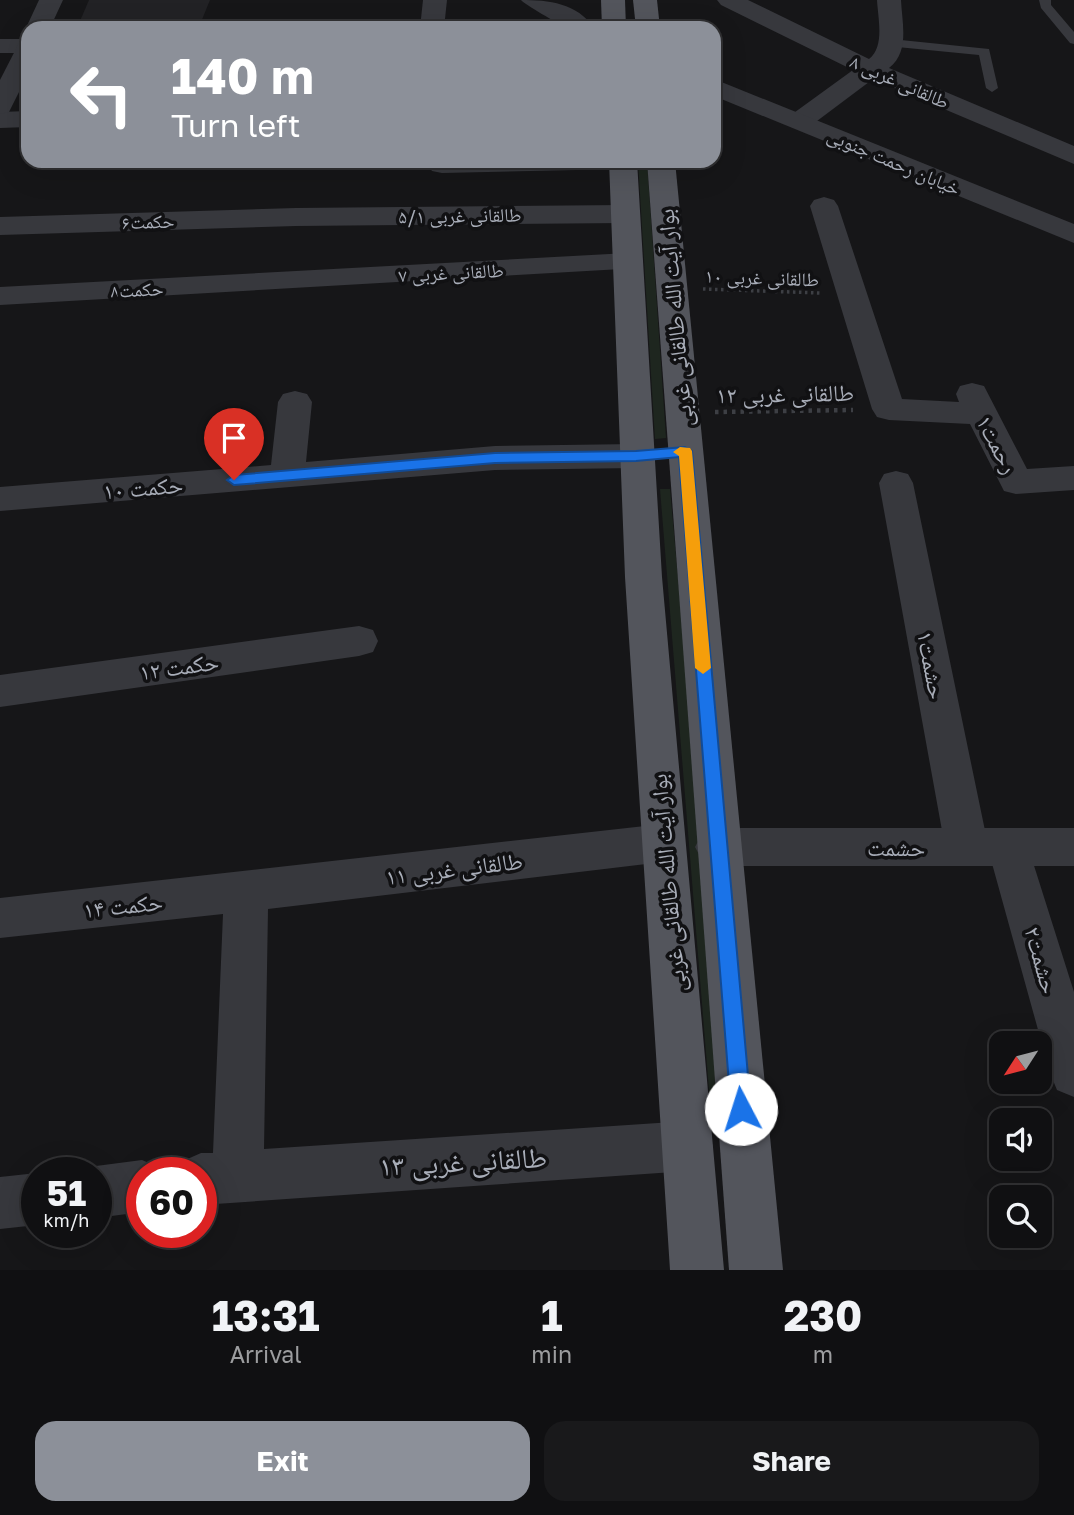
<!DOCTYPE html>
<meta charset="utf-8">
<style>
body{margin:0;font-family:"Golos Text","Noto Naskh Arabic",sans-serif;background:#19191b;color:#f1f3f6;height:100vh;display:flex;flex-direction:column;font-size:26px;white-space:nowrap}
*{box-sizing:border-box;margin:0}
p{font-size:23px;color:#9c9d9f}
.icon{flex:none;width:38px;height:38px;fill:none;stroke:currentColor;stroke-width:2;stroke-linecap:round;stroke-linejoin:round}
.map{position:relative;height:1270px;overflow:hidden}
.panel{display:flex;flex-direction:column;background:#101012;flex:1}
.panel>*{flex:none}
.hud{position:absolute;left:21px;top:21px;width:700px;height:147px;border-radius:21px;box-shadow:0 7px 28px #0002,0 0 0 2px #303032;background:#8c9099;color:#fff;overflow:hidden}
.needle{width:46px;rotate:234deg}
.tools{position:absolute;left:989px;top:1031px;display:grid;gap:14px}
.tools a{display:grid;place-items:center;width:63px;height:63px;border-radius:14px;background:#101012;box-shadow:0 7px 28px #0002,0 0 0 2px #303032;font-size:35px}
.speed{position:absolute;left:21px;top:1157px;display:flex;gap:14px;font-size:35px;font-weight:700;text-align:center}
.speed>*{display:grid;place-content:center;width:91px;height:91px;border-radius:50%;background:#101012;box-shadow:0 7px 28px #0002,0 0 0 2px #303032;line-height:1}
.speed small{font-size:18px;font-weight:400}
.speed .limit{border:10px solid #d22;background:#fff;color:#111}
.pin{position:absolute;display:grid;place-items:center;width:60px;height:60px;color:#fff;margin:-72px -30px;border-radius:50% 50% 50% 0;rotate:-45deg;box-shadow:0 0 7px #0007}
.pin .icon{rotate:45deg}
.me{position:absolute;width:77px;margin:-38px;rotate:355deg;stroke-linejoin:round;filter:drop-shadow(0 0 5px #0008)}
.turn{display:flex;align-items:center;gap:24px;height:147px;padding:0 35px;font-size:32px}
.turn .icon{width:91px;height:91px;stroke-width:2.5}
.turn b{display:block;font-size:49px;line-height:60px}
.eta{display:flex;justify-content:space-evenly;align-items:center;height:119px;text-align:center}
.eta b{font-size:42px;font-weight:700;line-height:49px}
.button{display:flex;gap:14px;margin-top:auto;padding:14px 35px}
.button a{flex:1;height:80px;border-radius:21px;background:#8c9099;color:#fff;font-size:28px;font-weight:700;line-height:80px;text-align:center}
.button a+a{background:#19191b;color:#f1f3f6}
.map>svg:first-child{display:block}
.built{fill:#222225}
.green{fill:#1e261f}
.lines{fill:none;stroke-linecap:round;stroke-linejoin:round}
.path-far1{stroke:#3d3f44;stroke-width:3.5;stroke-dasharray:2.5 3.5;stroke-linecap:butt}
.path{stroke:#3d3f44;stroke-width:4.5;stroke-dasharray:3.5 5;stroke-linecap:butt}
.service{fill:#37383d;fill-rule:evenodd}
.minor{fill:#37383d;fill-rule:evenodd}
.tertiary{fill:#37383d;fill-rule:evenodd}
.primary{fill:#53555c;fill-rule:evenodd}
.route{fill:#1a73e8;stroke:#114b97;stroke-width:2}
.slow{fill:#f59e0b}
.labels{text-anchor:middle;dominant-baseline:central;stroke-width:7;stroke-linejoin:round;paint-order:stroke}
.far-street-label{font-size:19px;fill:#a8adb8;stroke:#111113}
.street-label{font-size:23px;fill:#a8adb8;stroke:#111113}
.near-street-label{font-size:28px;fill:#a8adb8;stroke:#111113}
</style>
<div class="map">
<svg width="1074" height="1270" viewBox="0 0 1074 1270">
<rect width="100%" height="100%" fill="#161618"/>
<path class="built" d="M89,0h121l-9,22 143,-1 -1,7h-266z"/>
<g class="green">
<path d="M638,161h9l19,277 -11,1z"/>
<path d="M660,489h10l56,626 -15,-1z"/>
</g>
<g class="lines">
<path class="path-far1" d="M703,289l117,4"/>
<path class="path" d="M715,412l138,-2"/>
<g class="service">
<path d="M1039,0h12v5l23,27v12l-4,-1 -29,-35z"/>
<path d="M891,39l98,10 9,39 -6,4 -6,-4 -7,-33 -92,-9v-6z"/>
</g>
<g class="minor">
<path d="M423,0h24l-3,28h-24z"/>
<path d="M717,0h31l121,59c16,-12 9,-41 8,-59h24c1,23 9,52 -12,68l185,78v18l-201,-85 -64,48 -9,2 -9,-2 -4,-6 4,-6 62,-45 -132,-65z"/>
<rect x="0" y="39" width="28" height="14"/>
<path d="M28,111v16l-28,1v-16z"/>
<path d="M431,161h206l-4,6 -10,2 -181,4 -10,-2 -4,-6z"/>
<path d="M824,197l10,3 4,6 64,193 57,3 -3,-8 4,-8 12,-3 12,3 43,83 47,-3v24l-58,4 -12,-3 -34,-67 -81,-4 -12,-3 -5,-8 -62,-203 4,-6z"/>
<path d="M625,205l10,3 4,6 -4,6 -10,3 -329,3 -296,9v-18l296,-9z"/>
<path d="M628,253l11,3 4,6 -4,6 -639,37v-18z"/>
<path d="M295,391l12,3 5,8 -6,60 189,-16 141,-2 12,4 5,8 -5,8 -12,4 -141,2 -495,41v-24l271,-22 7,-63 5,-8z"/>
<path d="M896,471l12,3 5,9 75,362 6,-11 15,-6 15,6 50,158v105l-17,-7 -7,-17 -62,-224 -6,11 -15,6 -15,-6 -7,-13 -66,-364 5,-9z"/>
<path d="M359,626l14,4 5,11 -5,11 -14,4 -359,51v-32z"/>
<path d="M663,824l15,6 7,13 -7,13 -15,6 -395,47 -4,240 424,-28 18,7 7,18 -7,18 -18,7 -487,34v-33h-23l5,-11 18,-8h12l10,-239 -223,24v-40z"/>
<path d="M142,1160l18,8 2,4h-20v40l-46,6v-46h-15l15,-6z"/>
<path d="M37,1173v52l-37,4v-52z"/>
</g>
<g class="tertiary">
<path d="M39,0h24l-13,28h-22v3l-2,-3z"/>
<path d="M521,0c28,0 56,3 73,28 -8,0 -21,2 -29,-1 -6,-3 -41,-23 -44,-27z"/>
<path d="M28,41v33l-19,38 -9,2v-34l19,-37z"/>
<path d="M714,79l360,145v19l-360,-147z"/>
<path d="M717,828h357v38h-357l-15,-6 -7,-13 7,-13z"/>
</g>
<g class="primary">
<path d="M601,0h24l1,28h-24z"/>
<path d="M633,0h24l3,28h-24z"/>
<path d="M609,161h28l25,416 62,693h-54l-45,-693z"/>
<path d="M647,161h28l108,1109h-54z"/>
</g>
</g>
<path class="route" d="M685,447l7,4 59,658 -3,7 -7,3 -7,-3 -3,-7 -52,-652 -43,4 -141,2 -261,22 -7,-5 7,-5 261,-22 141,-2z"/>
<path class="slow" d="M680,447l10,1 2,3 19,217 -8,6 -8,-6 -16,-212 -6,-4z"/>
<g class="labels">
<g class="far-street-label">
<text transform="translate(900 81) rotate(24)">طالقانی غربی ۸</text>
<text transform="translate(894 161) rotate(23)">خیابان رحمت جنوبی</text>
<text transform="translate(460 215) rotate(-1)">طالقانی غربی ۵/۱</text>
<text transform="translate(148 221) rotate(-2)">حکمت۶</text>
<text transform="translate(451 272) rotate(-3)">طالقانی غربی ۷</text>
<text transform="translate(762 277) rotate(2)">طالقانی غربی ۱۰</text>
<text transform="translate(137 289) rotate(-3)">حکمت۸</text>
</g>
<g class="street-label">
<text transform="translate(674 318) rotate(-95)">بوار آیت الله طالقانی غربی</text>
<text transform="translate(785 393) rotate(-1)">طالقانی غربی ۱۲</text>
<text transform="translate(998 444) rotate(62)">رحمت۱</text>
<text transform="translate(143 487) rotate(-5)">حکمت ۱۰</text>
<text transform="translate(932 665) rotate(79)">حشمت۱</text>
<text transform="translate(179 666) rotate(-8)">حکمت ۱۲</text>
<text x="896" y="847">حشمت</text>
<text transform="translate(454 868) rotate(-7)">طالقانی غربی ۱۱</text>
<text transform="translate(667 883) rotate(-95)">بوار آیت الله طالقانی غربی</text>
<text transform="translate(123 905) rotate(-6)">حکمت ۱۴</text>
<text transform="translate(1042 960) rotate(74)">حشمت۲</text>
</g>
<g class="near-street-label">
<text transform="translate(463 1161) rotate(-3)">طالقانی غربی ۱۳</text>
</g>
</g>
</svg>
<div class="tools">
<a><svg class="needle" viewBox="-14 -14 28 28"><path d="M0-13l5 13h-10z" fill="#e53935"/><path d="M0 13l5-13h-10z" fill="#9c9d9f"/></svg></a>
<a><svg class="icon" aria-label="sound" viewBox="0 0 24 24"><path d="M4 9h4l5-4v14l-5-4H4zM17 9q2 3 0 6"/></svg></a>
<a><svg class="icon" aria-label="search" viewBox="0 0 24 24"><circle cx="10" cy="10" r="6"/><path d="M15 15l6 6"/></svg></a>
</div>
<div class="speed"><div>51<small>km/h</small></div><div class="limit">60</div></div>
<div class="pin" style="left:234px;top:480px;background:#d93025"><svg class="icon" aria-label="arrive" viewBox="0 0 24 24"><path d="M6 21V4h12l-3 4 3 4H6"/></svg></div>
<svg class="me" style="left:741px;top:1109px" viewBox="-20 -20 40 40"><circle r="19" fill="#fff"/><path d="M0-13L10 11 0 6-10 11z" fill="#1a73e8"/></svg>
<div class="hud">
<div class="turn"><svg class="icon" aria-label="left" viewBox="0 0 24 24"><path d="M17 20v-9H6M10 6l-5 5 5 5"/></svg><div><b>140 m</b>Turn left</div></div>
</div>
</div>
<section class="panel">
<div class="eta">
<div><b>13:31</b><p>Arrival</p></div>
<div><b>1</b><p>min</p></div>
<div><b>230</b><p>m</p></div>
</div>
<div class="button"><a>Exit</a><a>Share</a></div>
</section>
